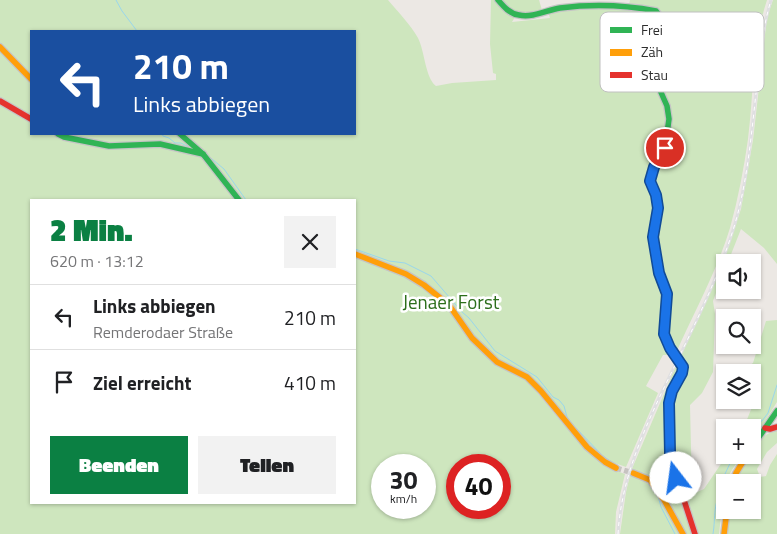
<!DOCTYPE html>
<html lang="de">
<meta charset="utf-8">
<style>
body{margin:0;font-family:"Titillium Web",sans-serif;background:#f2f2f2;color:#202124;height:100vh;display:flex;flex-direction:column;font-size:19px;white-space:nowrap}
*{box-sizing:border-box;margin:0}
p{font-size:16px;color:#757577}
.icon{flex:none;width:28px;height:28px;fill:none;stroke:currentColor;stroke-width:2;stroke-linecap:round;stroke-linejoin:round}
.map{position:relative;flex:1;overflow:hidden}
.details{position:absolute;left:30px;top:199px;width:326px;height:305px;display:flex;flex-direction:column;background:#fff;border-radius:0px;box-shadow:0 1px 4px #0004}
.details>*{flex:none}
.guide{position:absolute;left:30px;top:30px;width:326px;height:105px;border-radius:0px;box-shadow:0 1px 4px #0004;background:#1a4fa0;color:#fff;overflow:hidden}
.buttons{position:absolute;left:716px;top:254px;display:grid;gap:10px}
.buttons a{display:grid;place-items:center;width:45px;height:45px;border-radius:0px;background:#fff;box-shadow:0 1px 4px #0004;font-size:25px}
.speed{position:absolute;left:371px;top:454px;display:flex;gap:10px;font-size:25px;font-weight:700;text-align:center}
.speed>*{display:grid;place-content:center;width:65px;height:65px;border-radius:50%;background:#fff;box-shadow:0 1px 4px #0004;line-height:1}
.speed small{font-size:12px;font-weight:400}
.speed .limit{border:8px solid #d22;background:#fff;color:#111}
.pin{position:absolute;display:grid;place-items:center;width:42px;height:42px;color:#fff;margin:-21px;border:2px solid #fff;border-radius:50%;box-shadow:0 1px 5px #0007}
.me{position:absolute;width:55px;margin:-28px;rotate:345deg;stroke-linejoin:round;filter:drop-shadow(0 0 4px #0008)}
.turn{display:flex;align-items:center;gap:18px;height:105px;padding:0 20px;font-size:22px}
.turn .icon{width:65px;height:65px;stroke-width:2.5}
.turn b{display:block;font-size:35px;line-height:42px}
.round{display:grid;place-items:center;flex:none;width:52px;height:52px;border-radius:0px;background:#f2f2f2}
.overview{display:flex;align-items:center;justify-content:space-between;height:85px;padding:0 20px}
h1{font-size:30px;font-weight:800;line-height:38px;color:#0b8043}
.cta{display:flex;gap:10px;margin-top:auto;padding:10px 20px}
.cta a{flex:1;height:58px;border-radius:0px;background:#0b8043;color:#fff;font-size:20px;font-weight:800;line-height:58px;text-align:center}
.cta a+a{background:#f2f2f2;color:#202124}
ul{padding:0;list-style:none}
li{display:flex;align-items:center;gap:15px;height:65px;padding:0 20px;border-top:1px solid #e0e0e0}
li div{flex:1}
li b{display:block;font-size:19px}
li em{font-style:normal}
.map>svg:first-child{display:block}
.green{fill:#cee6be;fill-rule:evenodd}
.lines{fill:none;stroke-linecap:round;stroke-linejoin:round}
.stream{stroke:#99d6ec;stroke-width:1}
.secondary-tunnel{stroke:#c6c3c0;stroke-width:5.5;stroke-dasharray:5.5 3;stroke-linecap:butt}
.fast-casing{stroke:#c5c4c5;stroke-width:8}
.slow-casing{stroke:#c5c4c5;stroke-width:8}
.jam-casing{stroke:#c5c4c5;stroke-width:8}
.fast{stroke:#30b455;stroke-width:5.5}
.slow{stroke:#ff9f0a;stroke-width:5.5}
.jam{stroke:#e5322d;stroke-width:5.5}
.rail-casing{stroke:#dfdfe1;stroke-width:3}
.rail{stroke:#fff;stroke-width:1;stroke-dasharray:4;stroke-linecap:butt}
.jam-bridge-casing{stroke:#c5c4c5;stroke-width:8;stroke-linecap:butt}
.jam-bridge{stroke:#e5322d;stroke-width:5.5}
.route-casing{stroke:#114b97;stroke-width:12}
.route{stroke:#1a73e8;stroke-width:9}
.labels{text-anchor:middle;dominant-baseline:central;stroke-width:5;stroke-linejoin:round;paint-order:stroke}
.park-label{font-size:19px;fill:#2c6e1b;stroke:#fff}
.key{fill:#fff;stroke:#c0c0c0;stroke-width:1}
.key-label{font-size:14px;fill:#2e2e2e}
</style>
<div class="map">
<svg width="777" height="534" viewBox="0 0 777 534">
<rect width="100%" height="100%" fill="#ece8e4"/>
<g class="green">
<path d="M0,0h388c10,12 22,24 30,38 7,14 7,39 18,48l16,-3 44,-3v-6l-3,-1 -3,-29 1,-44h4l8,10 12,7 -3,5 38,-4 -2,-7 70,-4 37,6 5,4 2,15 -8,37 13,44 -2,30 -15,30 6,28 -3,27 12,62 -2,40 7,19 -2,6h-5l-17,31 12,7 -32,74 -20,-7 -17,-13 -57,-68 -3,4c25,28 60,80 96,91l-9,38 -1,22h-615v-431l31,17v14h24l54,14 66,-1 -66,-2 -46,-11h292v-103h-324v46l-31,-31zM31,200h324v302h-324zM382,465h43v43h-43zM458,465h42v43h-42z"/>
<path d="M501,0h38l3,10c-21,5 -26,6 -41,-10z"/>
<path d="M630,0h137c-15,45 -13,92 -19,139 -4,29 -10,60 -18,89 -13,43 -36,84 -54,125l-10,-19 2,-31 -13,-61 4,-27 -7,-37 9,-20 10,-39 -14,-38 5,-66 -33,-10z"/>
<path d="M773,0h4v264l-13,-16 -23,-19 -13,33h-3v7l-12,32 2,13 -2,58 -11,21 -12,12 2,86 5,1 7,-3 23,-34h15l-12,18 -3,9h-2l-6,52h-23l-19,-56 -7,-32 4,-9 -3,-10 -1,-24 13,-29 -3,-16 44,-99 17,-50 12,-69 14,-123z"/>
<path d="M0,49l31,31v36l-31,-17z"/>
<path d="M777,320v82l-24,38 -1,-12 -8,-1 10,-25 5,-7v-7l-3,-4 -3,1 -1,-13h-11l12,-9 13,-42z"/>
<path d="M678,361l4,6 -13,28v58l26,81h-10l-10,-16 -16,-31 -11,-9 -17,-7z"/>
<path d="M777,429v14l-10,9 -10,17 3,8 6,-1 4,-11 7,-11v80h-50l3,-24h22v-28h-17l2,-5 27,-41z"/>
<path d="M630,475c28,6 35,38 51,59h-61l6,-42z"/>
</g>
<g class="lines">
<g class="stream">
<path d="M116,0l6,11 15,20"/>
<path d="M162,134l1,2 6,2 6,5h6l8,4"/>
<path d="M206,154l18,15 22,31"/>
<path d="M355,249l34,12 16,2 26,13 31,36 7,6 26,33 42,26 16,20 6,3 5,6 3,11 6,8 30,31 10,7"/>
<path d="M751,428v-5l11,-2 6,-8 9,-28"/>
<path d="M658,496l3,11 14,27"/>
<path d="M713,534c3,-17 -1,-33 12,-47l-1,-11 10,-21"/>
</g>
<path class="secondary-tunnel" d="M616,468l17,5"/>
<defs>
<g id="fast">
<path d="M498,0c6,7 12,14 21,15 14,3 28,-5 41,-7 32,-4 65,-3 96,3l7,9v17l-8,36 1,8 11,25 2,13 -4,29 -11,19 -4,14 6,14 2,13 -5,28"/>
<path d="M58,134l6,3 45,9 51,-2 43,10"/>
<path d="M180,134l23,20 36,46"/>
<path d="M752,447l25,-36"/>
</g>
<g id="slow">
<path d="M0,47l31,32"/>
<path d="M653,236l6,37 8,21 -3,41 7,15"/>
<path d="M355,254l51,20 18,11 25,20 23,33 25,24 30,15 14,14 46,56 18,15 11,6"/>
<path d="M633,473l17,7 14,20 19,34"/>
<path d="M733,482l3,-9 11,-18"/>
<path d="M724,534l3,-24"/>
</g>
<g id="jam">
<path d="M0,101l31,18"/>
<path d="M681,363l1,4 -2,9 -11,23 1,58 25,77"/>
<path d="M765,428l5,1 7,-2"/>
</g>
</defs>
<use href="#fast" class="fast-casing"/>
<use href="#slow" class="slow-casing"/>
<use href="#jam" class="jam-casing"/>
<use href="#fast" class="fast"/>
<use href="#slow" class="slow"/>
<use href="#jam" class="jam"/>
<defs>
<path id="rail" d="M618,534c3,-51 22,-95 43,-140 26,-54 55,-109 73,-167 13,-43 17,-89 22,-134 3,-31 6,-63 15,-93"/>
</defs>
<use href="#rail" class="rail-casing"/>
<use href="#rail" class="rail"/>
<defs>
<path id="jam-bridge" d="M671,350l10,13"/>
</defs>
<use href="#jam-bridge" class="jam-bridge-casing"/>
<use href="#jam-bridge" class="jam-bridge"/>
</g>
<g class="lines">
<defs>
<path id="route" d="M665,148l-11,19 -4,14 6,14 2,13 -5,29 6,36 8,21 -3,40 6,14 13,19 -1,6 -10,18 -3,12 1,50 6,25"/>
</defs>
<use href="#route" class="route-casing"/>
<use href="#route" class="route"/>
</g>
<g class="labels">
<g class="park-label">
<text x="451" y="301">Jenaer Forst</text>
</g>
</g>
<rect x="600" y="12" width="164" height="80" rx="8" class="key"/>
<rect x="610" y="27" width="22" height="6" fill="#30b455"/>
<rect x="610" y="49" width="22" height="7" fill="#ff9f0a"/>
<rect x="610" y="72" width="22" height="6" fill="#e5322d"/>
<g class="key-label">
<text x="641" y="35">Frei</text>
<text x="641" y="57">Zäh</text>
<text x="641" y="80">Stau</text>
</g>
</svg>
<div class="buttons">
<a><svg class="icon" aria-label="sound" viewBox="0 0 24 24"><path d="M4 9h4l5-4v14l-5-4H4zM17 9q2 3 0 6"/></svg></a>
<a><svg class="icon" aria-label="search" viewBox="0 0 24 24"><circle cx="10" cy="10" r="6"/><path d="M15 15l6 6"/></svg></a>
<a><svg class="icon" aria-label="layers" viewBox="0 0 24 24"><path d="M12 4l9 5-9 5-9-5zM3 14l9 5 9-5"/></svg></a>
<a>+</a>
<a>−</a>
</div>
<div class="speed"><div>30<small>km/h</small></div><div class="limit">40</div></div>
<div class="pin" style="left:665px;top:148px;background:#d93025"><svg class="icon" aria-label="arrive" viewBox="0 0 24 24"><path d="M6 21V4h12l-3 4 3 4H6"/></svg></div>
<svg class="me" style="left:676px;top:478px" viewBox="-20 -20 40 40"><circle r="19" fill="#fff"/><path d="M0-13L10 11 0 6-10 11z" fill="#1a73e8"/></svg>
<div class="guide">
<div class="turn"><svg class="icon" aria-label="left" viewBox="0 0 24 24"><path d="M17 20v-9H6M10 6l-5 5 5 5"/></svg><div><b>210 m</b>Links abbiegen</div></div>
</div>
<section class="details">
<div class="overview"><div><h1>2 Min.</h1><p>620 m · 13:12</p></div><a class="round"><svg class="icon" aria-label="close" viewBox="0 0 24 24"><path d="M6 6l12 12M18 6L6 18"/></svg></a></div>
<ul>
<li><svg class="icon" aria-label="left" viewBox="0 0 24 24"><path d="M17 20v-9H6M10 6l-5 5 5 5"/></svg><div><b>Links abbiegen</b><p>Remderodaer Straße</p></div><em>210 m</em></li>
<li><svg class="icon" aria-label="arrive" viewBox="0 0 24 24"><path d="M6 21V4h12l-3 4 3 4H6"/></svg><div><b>Ziel erreicht</b></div><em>410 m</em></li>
</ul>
<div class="cta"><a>Beenden</a><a>Teilen</a></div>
</section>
</div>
